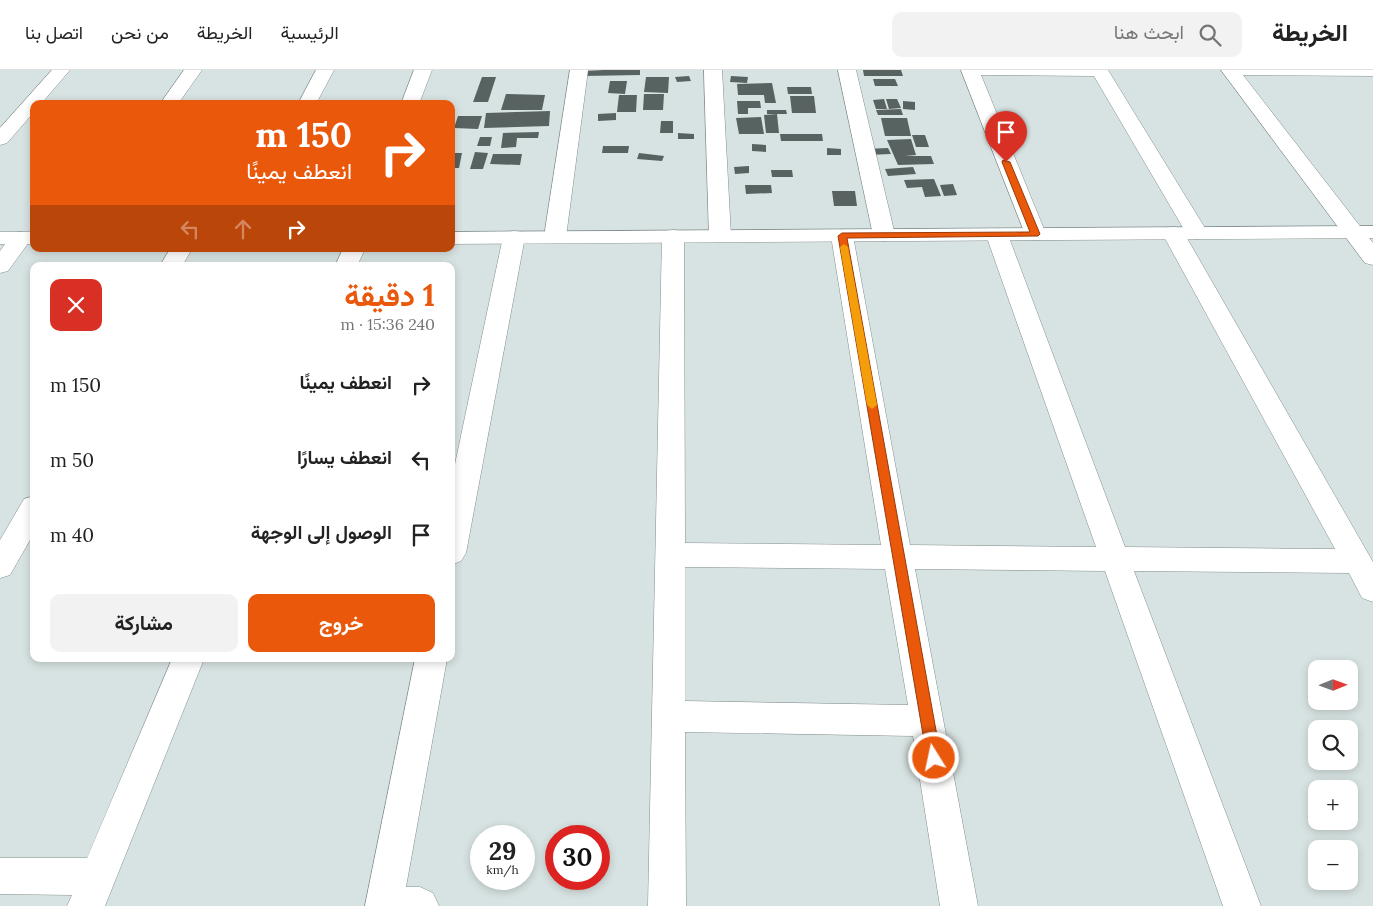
<!DOCTYPE html>
<html lang="ar">
<meta charset="utf-8">
<style>
body{margin:0;font-family:Lora,Vazirmatn,serif;background:#f2f2f2;color:#222;direction:rtl;height:100vh;display:flex;flex-direction:column;font-size:19px;white-space:nowrap}
*{box-sizing:border-box;margin:0}
p{font-size:16px;color:#767676}
.icon{flex:none;width:28px;height:28px;fill:none;stroke:currentColor;stroke-width:2;stroke-linecap:round;stroke-linejoin:round}
.map{position:relative;flex:1;overflow:hidden;direction:ltr}
.side{position:absolute;left:30px;top:192px;width:425px;height:400px;display:flex;flex-direction:column;background:#fff;border-radius:10px;box-shadow:0 2px 8px #0003;direction:rtl}
.side>*{flex:none}
.banner{position:absolute;left:30px;top:30px;width:425px;height:152px;border-radius:10px;box-shadow:0 2px 8px #0003;direction:rtl;background:#ea580c;color:#fff;overflow:hidden}
.needle{width:32px;rotate:89deg}
.fabs{position:absolute;left:1308px;top:590px;display:grid;gap:10px}
.fabs a{display:grid;place-items:center;width:50px;height:50px;border-radius:10px;background:#fff;box-shadow:0 2px 8px #0003;font-size:25px}
.speed{position:absolute;left:470px;top:755px;display:flex;gap:10px;font-size:25px;font-weight:700;text-align:center}
.speed>*{display:grid;place-content:center;width:65px;height:65px;border-radius:50%;background:#fff;box-shadow:0 2px 8px #0003;line-height:1}
.speed small{font-size:12px;font-weight:400}
.speed .limit{border:8px solid #d22;background:#fff;color:#111}
.pin{position:absolute;display:grid;place-items:center;width:42px;height:42px;color:#fff;margin:-51px -21px;border-radius:50% 50% 50% 0;rotate:-45deg;box-shadow:0 0 5px #0007}
.pin .icon{rotate:45deg}
.me{position:absolute;width:55px;margin:-28px;rotate:350deg;stroke-linejoin:round;filter:drop-shadow(0 0 4px #0008)}
.turn{display:flex;align-items:center;gap:18px;height:105px;padding:0 20px;font-size:22px}
.turn .icon{width:65px;height:65px;stroke-width:2.5}
.turn b{display:block;font-size:35px;line-height:42px}
.lanes{display:flex;align-items:center;height:48px;padding:0 20px;background:#0003;justify-content:center;gap:25px;direction:ltr}
.lanes .off{opacity:.35}
.round{display:grid;place-items:center;flex:none;width:52px;height:52px;border-radius:10px;background:#f2f2f2}
.head{display:flex;align-items:center;justify-content:space-between;height:85px;padding:0 20px}
h1{font-size:30px;font-weight:700;line-height:38px;color:#ea580c}
.primary-button{display:flex;gap:10px;margin-top:auto;padding:10px 20px}
.primary-button a{flex:1;height:58px;border-radius:10px;background:#ea580c;color:#fff;font-size:20px;font-weight:700;line-height:58px;text-align:center}
.primary-button a+a{background:#f2f2f2;color:#222}
ul{padding:0;list-style:none}
li{display:flex;align-items:center;gap:15px;height:75px;padding:0 20px}
li div{flex:1}
li b{display:block;font-size:19px}
li em{font-style:normal}
header{display:flex;align-items:center;gap:30px;box-sizing:border-box;height:70px;padding:0 25px;background:#fff;border-bottom:1px solid #e0e0e0}
header strong{font-size:24px}
nav{display:flex;gap:28px;margin-inline-start:auto;font-size:18px}
.search{width:350px;height:45px;background:#f2f2f2;display:flex;align-items:center;gap:12px;box-sizing:border-box;padding:0 18px;border-radius:10px;color:#767676;font-size:19px}
.map>svg:first-child{display:block}
.building{fill:#586261}
.lines{fill:none;stroke-linecap:round;stroke-linejoin:round}
.street-casing{stroke:#848e8e;stroke-width:1}
.secondary-casing{stroke:#848e8e;stroke-width:1}
.street{fill:#fff;fill-rule:evenodd}
.secondary{fill:#fff;fill-rule:evenodd}
.route{fill:#ea580c;stroke:#983908}
.slow{fill:#f59e0b}
</style>
<header>
<strong>الخريطة</strong>
<div class="search"><svg class="icon" aria-label="search" viewBox="0 0 24 24"><circle cx="10" cy="10" r="6"/><path d="M15 15l6 6"/></svg>ابحث هنا</div>
<nav><a>الرئيسية</a><a>الخريطة</a><a>من نحن</a><a>اتصل بنا</a></nav>
</header>
<div class="map">
<svg width="1373" height="836" viewBox="0 0 1373 836">
<rect width="100%" height="100%" fill="#d7e3e2"/>
<g class="building">
<path d="M604,0h36v5l-56,1v-5z"/>
<path d="M863,0h38l2,6h-39z"/>
<path d="M689,6l2,5 -14,1 -2,-5z"/>
<path d="M731,6l17,1 -1,6 -17,-1z"/>
<path d="M482,7h14l-8,25h-15z"/>
<path d="M646,7h23l-1,16 -24,-1z"/>
<path d="M873,9h22l3,7h-23z"/>
<path d="M610,11h17l-2,13 -17,-1z"/>
<path d="M772,13l4,20h-11l-1,-8h-26l-1,-11z"/>
<path d="M787,17h24l1,7h-24z"/>
<path d="M506,24l39,1 -3,15h-41z"/>
<path d="M644,24h20l-1,16h-20z"/>
<path d="M619,25h18l-1,17h-19z"/>
<path d="M790,26h24l2,17h-24z"/>
<path d="M884,29l3,10h-11l-3,-9z"/>
<path d="M886,29h11l4,9 -12,1z"/>
<path d="M737,31h23l1,7h-13v6h-10z"/>
<path d="M903,31l12,1v8l-12,-1z"/>
<path d="M901,39l2,6h-25l-2,-5z"/>
<path d="M767,40h19l1,4h-20z"/>
<path d="M550,41l-1,15 -65,2 2,-15z"/>
<path d="M616,43v7l-18,1v-7z"/>
<path d="M777,44l2,19h-13l-2,-18z"/>
<path d="M458,46h24l-4,13 -24,-1z"/>
<path d="M761,47l3,17h-25l-3,-16z"/>
<path d="M881,48h26l4,18h-26z"/>
<path d="M661,51h12v12h-13z"/>
<path d="M539,62l-1,6h-21l-1,9 -15,1 2,-15z"/>
<path d="M678,63l16,1v5h-16z"/>
<path d="M780,64h42l1,7h-42z"/>
<path d="M912,65h13l4,12h-13z"/>
<path d="M480,67h12l-2,9h-13z"/>
<path d="M911,69l5,16 -11,1h26l3,8 -36,1 -11,-25z"/>
<path d="M752,74l14,1v7l-14,-1z"/>
<path d="M603,76h26l-1,7h-26z"/>
<path d="M827,78l14,1v6h-14z"/>
<path d="M888,78l3,6 -24,1 -2,-6z"/>
<path d="M475,82l13,1 -5,16h-13z"/>
<path d="M451,83h11l-3,15h-8z"/>
<path d="M639,83l25,3 -2,5 -25,-2z"/>
<path d="M493,84h29l-2,11 -30,-1z"/>
<path d="M749,96v7l-14,1 -1,-7z"/>
<path d="M913,97l3,7 -28,2 -3,-7z"/>
<path d="M771,100h21l1,7h-21z"/>
<path d="M934,109l7,17 -16,1 -3,-10 -15,1 -3,-8z"/>
<path d="M953,114l4,11 -13,1 -4,-11z"/>
<path d="M745,115h26l1,8 -26,1z"/>
<path d="M832,121h23l2,15h-23z"/>
</g>
<g class="lines">
<defs>
<g id="street">
<path d="M52,0h18l-29,34h-7v8l-27,31 -7,2v-17z"/>
<path d="M184,0h18l-24,34h-18z"/>
<path d="M316,0h18l-18,34h-18z"/>
<path d="M570,0h18l-22,167 -3,5 -8,1 -8,-1 -3,-5z"/>
<path d="M704,0h18l9,166 -3,5 -8,1 -8,-1 -3,-5z"/>
<path d="M838,0h18l39,165 -3,5 -8,1 -8,-1 -3,-5z"/>
<path d="M961,0h147l100,163 -3,5 -8,1 -8,-1 -95,-162 -113,-1 65,159 -3,5 -8,1 -8,-1z"/>
<path d="M1221,0h152v6l-130,-1 130,168v22l-8,-2z"/>
<path d="M1173,157l8,1 3,5 189,329v40l-11,-4 -13,-25 -215,-2 127,335h-38l-118,-335 -190,-2 63,337h-38l-27,-170 -228,-4 1,174h-38l14,-670 3,-5 8,-1 8,1 3,5 1,307 196,2 -50,-309 3,-5 8,-1 8,1 3,5 57,309 186,2 -110,-312 3,-5 8,-1 8,1 3,5 117,312 210,2 -173,-316 3,-5zM685,497l200,2 23,136 -223,-4z"/>
<path d="M514,161l8,1 3,5 -59,316 -5,8 -10,4v-82l52,-246 3,-5z"/>
<path d="M21,162l8,1 3,5 -24,33 -8,2v-22l13,-18z"/>
<path d="M170,179h22l-10,17h-22z"/>
<path d="M343,179h22l-8,17h-22z"/>
<path d="M34,426v37l-24,42 -10,3v-38l24,-41z"/>
<path d="M172,589h32l-99,247h-38l5,-11 -72,-1v-36h87z"/>
<path d="M415,589h32l-41,228h14l13,6 6,13h-74z"/>
</g>
<g id="secondary">
<path d="M414,0h18l-13,34h-18z"/>
<path d="M1373,156v12l-922,6v-12z"/>
<rect x="0" y="162" width="34" height="12"/>
</g>
</defs>
<use href="#street" class="street-casing"/>
<use href="#secondary" class="secondary-casing"/>
<use href="#street" class="street"/>
<use href="#secondary" class="secondary"/>
</g>
<path class="route" d="M1003,90l7,2 30,72 -2,2 -191,2 94,520 -2,5 -5,2 -5,-2 -2,-5 -89,-522 4,-3 188,-1 -28,-70z"/>
<path class="slow" d="M844,174l4,3 29,158 -5,4 -5,-4 -27,-158z"/>
</svg>
<div class="fabs">
<a><svg class="needle" viewBox="-14 -14 28 28"><path d="M0-13l5 13h-10z" fill="#e53935"/><path d="M0 13l5-13h-10z" fill="#767676"/></svg></a>
<a><svg class="icon" aria-label="search" viewBox="0 0 24 24"><circle cx="10" cy="10" r="6"/><path d="M15 15l6 6"/></svg></a>
<a>+</a>
<a>−</a>
</div>
<div class="speed"><div>29<small>km/h</small></div><div class="limit">30</div></div>
<div class="pin" style="left:1006px;top:92px;background:#d93025"><svg class="icon" aria-label="arrive" viewBox="0 0 24 24"><path d="M6 21V4h12l-3 4 3 4H6"/></svg></div>
<svg class="me" style="left:934px;top:688px" viewBox="-20 -20 40 40"><circle r="17" fill="#ea580c" stroke="#fff" stroke-width="3"/><path d="M0-11L8 9 0 5-8 9z" fill="#fff"/></svg>
<div class="banner">
<div class="turn"><svg class="icon" aria-label="right" viewBox="0 0 24 24"><path d="M7 20v-9h11M14 6l5 5-5 5"/></svg><div><b>150 m</b>انعطف يمينًا</div></div>
<div class="lanes"><svg class="icon off" aria-label="left" viewBox="0 0 24 24"><path d="M17 20v-9H6M10 6l-5 5 5 5"/></svg><svg class="icon off" aria-label="ahead" viewBox="0 0 24 24"><path d="M12 20V5M6 11l6-6 6 6"/></svg><svg class="icon" aria-label="right" viewBox="0 0 24 24"><path d="M7 20v-9h11M14 6l5 5-5 5"/></svg></div>
</div>
<section class="side">
<div class="head"><div><h1>1 دقيقة</h1><p>240 m · 15:36</p></div><a class="round" style="background:#d93025;color:#fff"><svg class="icon" aria-label="close" viewBox="0 0 24 24"><path d="M6 6l12 12M18 6L6 18"/></svg></a></div>
<ul>
<li><svg class="icon" aria-label="right" viewBox="0 0 24 24"><path d="M7 20v-9h11M14 6l5 5-5 5"/></svg><div><b>انعطف يمينًا</b></div><em>150 m</em></li>
<li><svg class="icon" aria-label="left" viewBox="0 0 24 24"><path d="M17 20v-9H6M10 6l-5 5 5 5"/></svg><div><b>انعطف يسارًا</b></div><em>50 m</em></li>
<li><svg class="icon" aria-label="arrive" viewBox="0 0 24 24"><path d="M6 21V4h12l-3 4 3 4H6"/></svg><div><b>الوصول إلى الوجهة</b></div><em>40 m</em></li>
</ul>
<div class="primary-button"><a>خروج</a><a>مشاركة</a></div>
</section>
</div>
